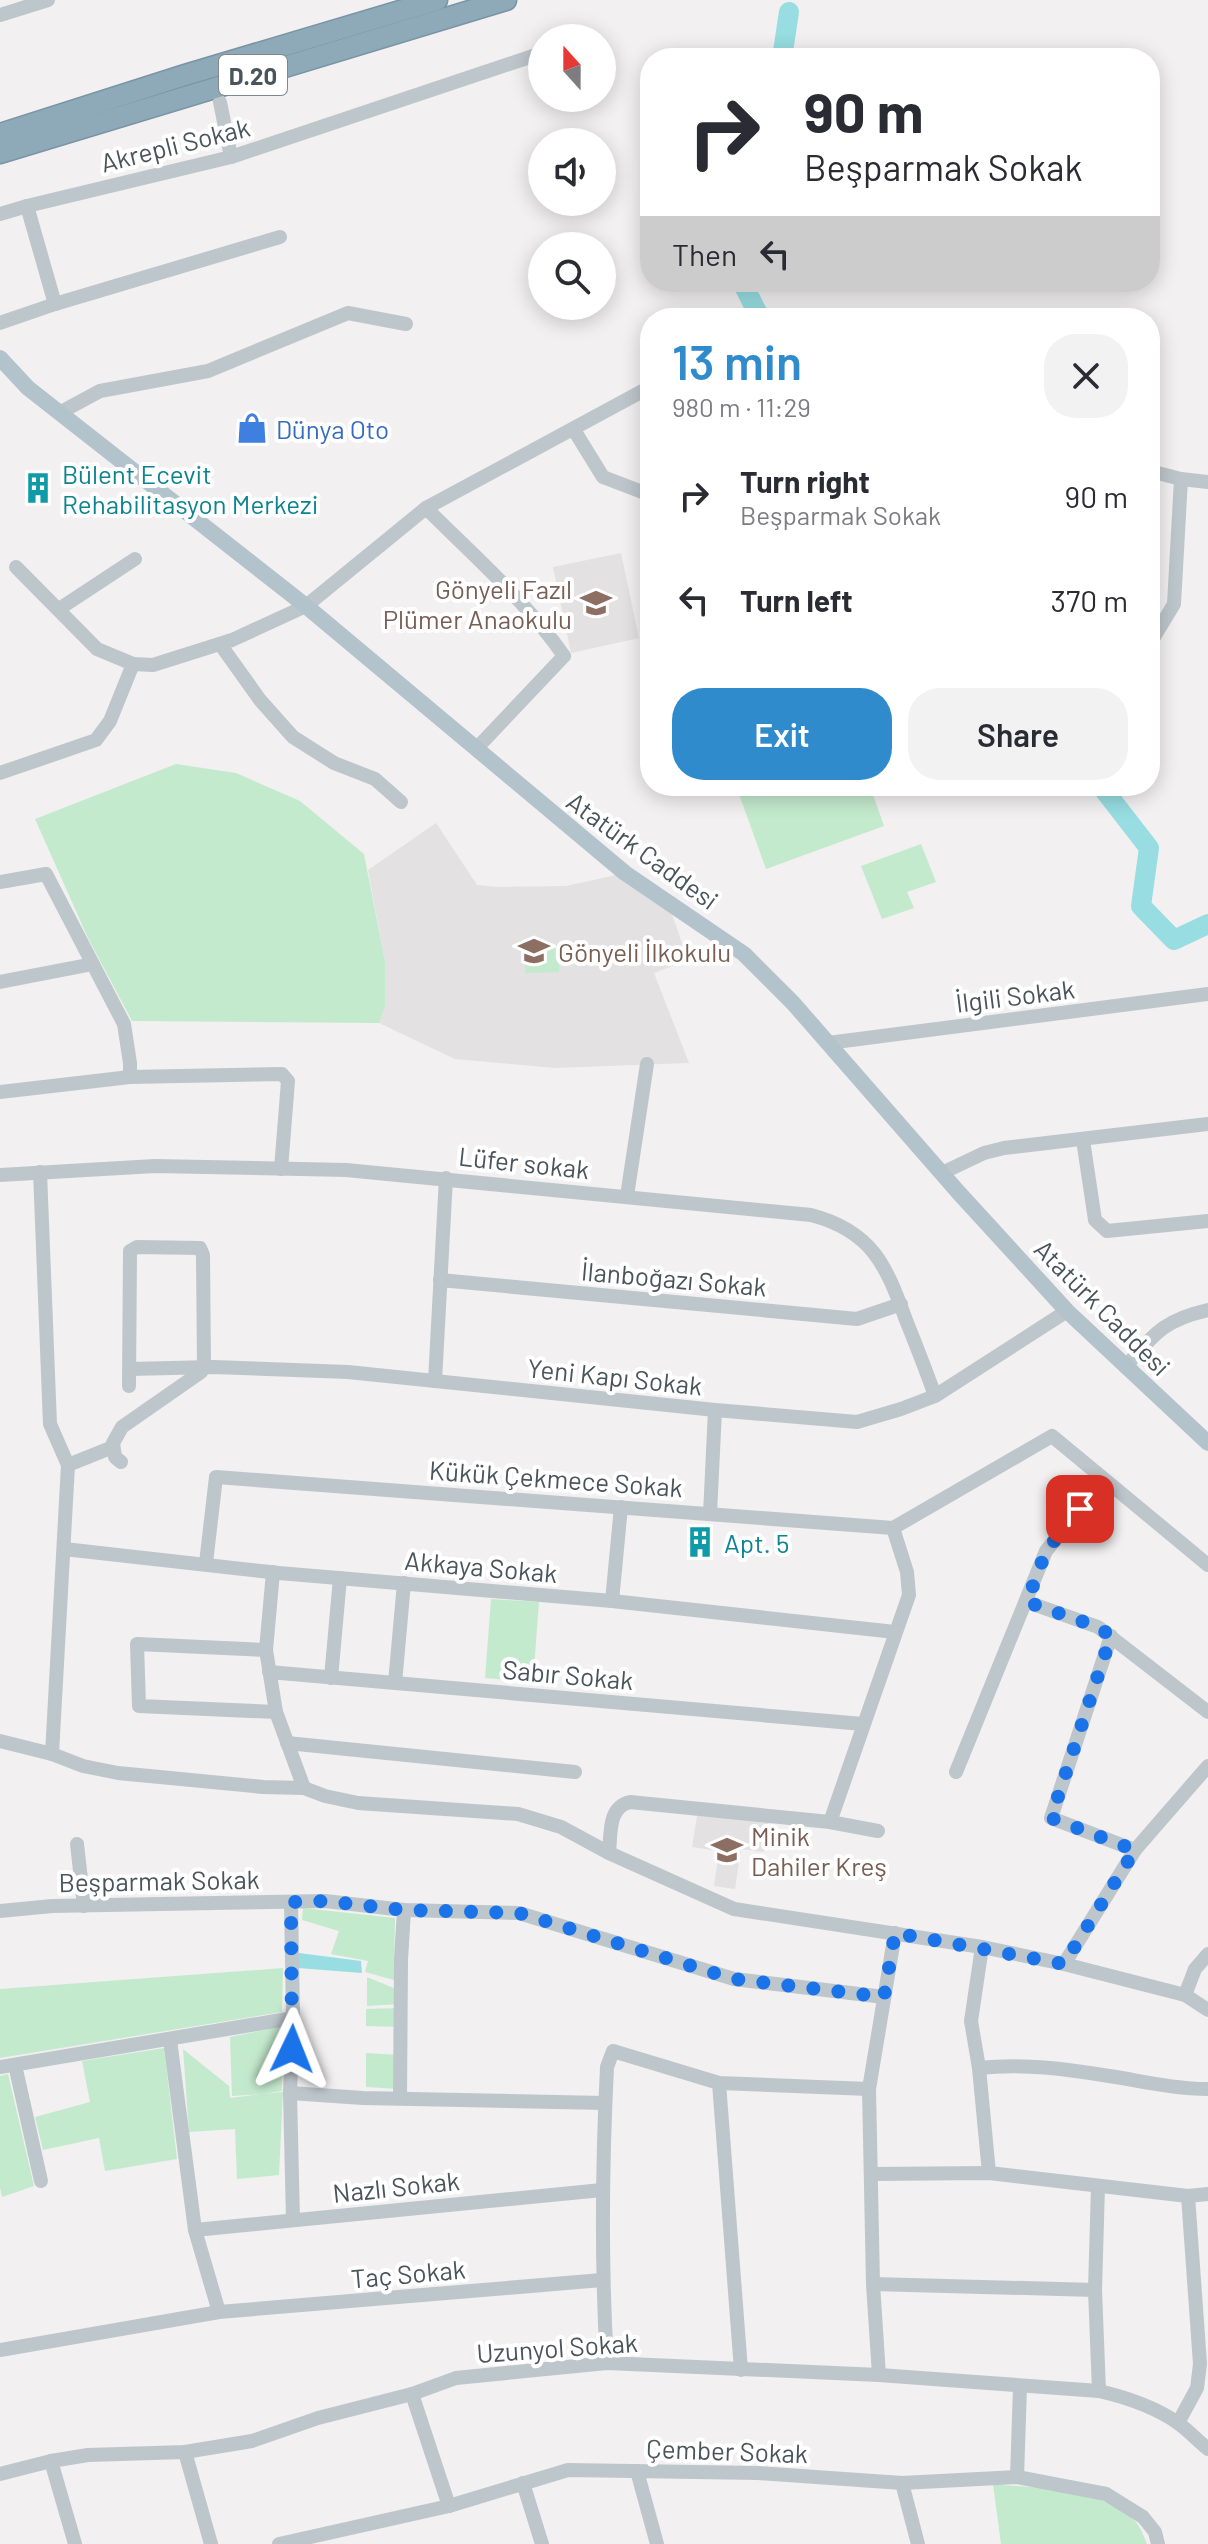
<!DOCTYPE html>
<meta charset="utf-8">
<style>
body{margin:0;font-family:Barlow,sans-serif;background:#f2f2f3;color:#2b2b33;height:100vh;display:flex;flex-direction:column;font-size:30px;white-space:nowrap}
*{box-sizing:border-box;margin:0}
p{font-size:26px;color:#7c7c81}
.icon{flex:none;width:44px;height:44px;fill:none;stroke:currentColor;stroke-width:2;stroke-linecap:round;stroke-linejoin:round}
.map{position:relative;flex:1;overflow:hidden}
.details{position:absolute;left:640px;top:308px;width:520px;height:488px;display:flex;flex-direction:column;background:#fff;border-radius:32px;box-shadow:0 4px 20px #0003}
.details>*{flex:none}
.guide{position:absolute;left:640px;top:48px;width:520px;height:244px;border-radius:32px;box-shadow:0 4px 20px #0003;background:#fff;color:#2b2b33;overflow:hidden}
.needle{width:52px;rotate:339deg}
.buttons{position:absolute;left:528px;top:24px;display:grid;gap:16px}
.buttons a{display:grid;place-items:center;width:88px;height:88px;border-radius:50%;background:#fff;box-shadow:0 4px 20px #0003;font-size:40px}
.pin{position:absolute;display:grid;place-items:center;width:68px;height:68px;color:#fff;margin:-34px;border-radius:16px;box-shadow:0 4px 12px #0006}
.me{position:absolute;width:88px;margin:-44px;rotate:2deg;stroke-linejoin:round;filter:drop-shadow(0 0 6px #0008)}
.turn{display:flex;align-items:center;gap:28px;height:168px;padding:0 32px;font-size:36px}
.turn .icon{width:104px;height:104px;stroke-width:2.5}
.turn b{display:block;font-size:56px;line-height:68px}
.then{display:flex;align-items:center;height:76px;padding:0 32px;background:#0003;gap:16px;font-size:30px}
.round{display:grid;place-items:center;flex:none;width:84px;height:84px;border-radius:32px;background:#f2f2f3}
.summary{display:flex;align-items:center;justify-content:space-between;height:136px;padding:0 32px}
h1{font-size:48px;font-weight:600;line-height:60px;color:#308bcc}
.action{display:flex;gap:16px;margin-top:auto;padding:16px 32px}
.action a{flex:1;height:92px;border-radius:32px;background:#308bcc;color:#fff;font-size:32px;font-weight:600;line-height:92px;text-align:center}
.action a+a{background:#f2f2f3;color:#2b2b33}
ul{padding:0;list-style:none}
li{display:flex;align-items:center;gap:24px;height:104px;padding:0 32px}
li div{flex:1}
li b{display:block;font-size:30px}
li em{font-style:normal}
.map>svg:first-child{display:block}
.education{fill:#e3e1e2}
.green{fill:#c4eacd}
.water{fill:#97dde1}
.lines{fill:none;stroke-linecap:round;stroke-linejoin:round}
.river{stroke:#97dde1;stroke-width:20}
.highway-casing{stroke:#7994a4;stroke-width:23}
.minor{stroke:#bdc6cb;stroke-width:14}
.major{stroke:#b3c3cb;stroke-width:16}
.highway{stroke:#8ea9b8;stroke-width:20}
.route{stroke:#1a73e8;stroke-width:14;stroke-dasharray:0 25.2}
.labels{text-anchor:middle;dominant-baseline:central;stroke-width:8;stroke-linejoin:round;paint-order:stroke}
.shield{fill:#fff;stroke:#80888c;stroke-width:2}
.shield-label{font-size:24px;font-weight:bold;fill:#4a555b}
.street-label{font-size:26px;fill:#4a555b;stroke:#fff}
.shop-label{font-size:26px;fill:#366cbe;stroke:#fff;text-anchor:start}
.culture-label{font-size:26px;fill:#0d838f;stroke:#fff;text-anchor:start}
.education-label{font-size:26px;fill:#785e54;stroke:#fff;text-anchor:start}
</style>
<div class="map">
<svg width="1208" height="2544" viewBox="0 0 1208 2544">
<rect width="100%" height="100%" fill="#f2f0f0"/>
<g class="education">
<path d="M621,553l18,85 -68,15 -18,-86z"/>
<path d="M436,823l41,62 22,2 67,-1 50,-11 51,25 21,60 -34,13 35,90 -134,5 -100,-9 -76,-36 6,-16v-46l-17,-91z"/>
<path d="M698,1810l71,10 -5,32 -23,-3 -6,40 -21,-3 5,-35 -27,-4z"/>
</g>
<g class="green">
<path d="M176,764l60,9 64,28 64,53 21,107v46l-6,16 -247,-2 -44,-83 -53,-119z"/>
<path d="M736,786h134l14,40 -118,43z"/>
<path d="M921,844l15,38 -29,10 7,16 -32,11 -21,-53z"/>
<path d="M526,944h34l-1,28 -34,1z"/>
<path d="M491,1599l48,3 -6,80 -48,-4z"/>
<path d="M303,1908l92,10 -1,62 -29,-8 3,-11 -37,-7 8,-23 -37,-11z"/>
<path d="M283,1968l-1,44 -282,46v-69z"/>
<path d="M367,1977l34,14v13l-34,2z"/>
<path d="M400,2008v19l-34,-1v-17z"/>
<path d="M284,2026l-2,65 -19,3 20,-2 -4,83 -42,4 -2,-50 -46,3 -6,-83 46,37 1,12 32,-4 -30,2 -2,-59z"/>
<path d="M164,2048l13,111 -72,12 -6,-33 -56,12 -8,-33 55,-15 -8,-41z"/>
<path d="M366,2053l34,2 -2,34 -32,-2z"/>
<path d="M8,2074l26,112 -32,11 -2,-9v-112z"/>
<path d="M993,2484c46,5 109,2 143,38 5,6 8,15 11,22h-146z"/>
</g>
<path class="water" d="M299,1953l62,8 1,12 -64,-5z"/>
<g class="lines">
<g class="river">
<path d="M782,58l7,-46"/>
<path d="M742,282l18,36"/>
<path d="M1101,786l48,62 -8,58 33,34 34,-16"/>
</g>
<defs>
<g id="highway">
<path d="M0,134l185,-59 252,-75"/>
<path d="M0,153l506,-153"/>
</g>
</defs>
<use href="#highway" class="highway-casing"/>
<g class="minor">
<path d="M0,15l48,-15"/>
<path d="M220,102l11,55"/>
<path d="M27,206l28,98"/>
<path d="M0,214l27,-8 204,-49 311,-104"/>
<path d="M0,323l55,-19 225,-67"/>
<path d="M61,412l39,-21 108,-20 140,-58 58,11"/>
<path d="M574,430l29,47 47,18"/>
<path d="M1150,471l31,8 27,3"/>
<path d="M426,508c47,47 100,93 138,148l-88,93"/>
<path d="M16,567l81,82 36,15 20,1 79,-25 74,-34 120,-98 224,-121"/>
<path d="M59,609l76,-50"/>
<path d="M1151,642l23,-38 7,-125"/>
<path d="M220,644l40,56 33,37 41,26 41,16 26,23"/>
<path d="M0,773l96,-33 14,-19 23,-57"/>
<path d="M0,882l46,-8 78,150 6,39v14l152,-3 6,7 -7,88"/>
<path d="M0,982l93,-18"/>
<path d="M828,1043l380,-49"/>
<path d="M0,1092l130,-15"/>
<path d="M1083,1140l12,80 12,11 101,-10"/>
<path d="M40,1172l10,252 18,41 -16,289"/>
<path d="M942,1173l42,-20 20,-5 204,-24"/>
<path d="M0,1175l155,-9 191,4 465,45c61,16 75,50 95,105 10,25 20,50 29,76"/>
<path d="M627,1196l20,-132"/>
<path d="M440,1280l417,39 44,-15"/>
<path d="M1127,1365c28,-32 37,-45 81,-55"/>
<path d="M130,1369l83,-2 135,5 367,38 142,12 44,-13 34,-13 132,-85"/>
<path d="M435,1381l11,-203"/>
<path d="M121,1462l-6,-5 -2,-14 9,-16 79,-55 3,-5 -1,-112 -3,-7 -63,-1 -7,4 -1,135"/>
<path d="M68,1465l45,-18"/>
<path d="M710,1514l5,-104"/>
<path d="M893,1528l159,-92 156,129"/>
<path d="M64,1549l215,24 333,28 283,31"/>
<path d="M206,1563l10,-86 677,51"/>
<path d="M273,1572l-7,78 10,62 28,76"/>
<path d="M612,1601l9,-94"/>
<path d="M1027,1602l71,25 110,85"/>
<path d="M1111,1636l-60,182 84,32"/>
<path d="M266,1650l-129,-6 2,62 137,6"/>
<path d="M269,1672l594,52"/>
<path d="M331,1678l9,-100"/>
<path d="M395,1683l9,-100"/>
<path d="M0,1741l52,13 31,12 35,7 145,14 41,1 21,8 33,7 160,11 43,13 48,26 125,56 248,38 82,17 121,31 23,15"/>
<path d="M287,1743l288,29"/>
<path d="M956,1772l90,-221 34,-42 31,-23"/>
<path d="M830,1822l79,-227 -2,-23 -14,-44"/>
<path d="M77,1844l7,62"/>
<path d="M609,1853c2,-20 -1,-46 21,-51l200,20 48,9"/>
<path d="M291,1902l2,116 -3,75 3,127"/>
<path d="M0,1911l52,-5 273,-5 79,9 115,3 215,66 150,18"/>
<path d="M982,1947l-11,74 8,47 10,105"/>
<path d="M1064,1964l71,-114 73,-84"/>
<path d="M1185,1995l10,-26 13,-15"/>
<path d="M170,2040l25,190 24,82"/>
<path d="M15,2065l26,116"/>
<path d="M0,2067l293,-49"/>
<path d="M979,2068c43,-5 88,1 130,8 33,5 65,13 99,13"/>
<path d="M719,2083l22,287"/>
<path d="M290,2093l73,5 242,5"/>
<path d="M400,2098l1,-138 3,-50"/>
<path d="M872,2174l117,-1 199,23 20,-2"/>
<path d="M1098,2186l-3,104 4,101"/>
<path d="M195,2230l407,-40"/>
<path d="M873,2284l222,6"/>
<path d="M0,2350l219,-38 383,-32"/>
<path d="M607,2363c-6,-99 -5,-197 0,-296l6,-16 106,32 150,6"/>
<path d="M879,2375l-6,-91 -4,-195 26,-156"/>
<path d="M412,2394l37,112"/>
<path d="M1178,2423l19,-35 3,-24 -12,-168"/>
<path d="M185,2452l26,92"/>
<path d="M51,2461l24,83"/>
<path d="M637,2471l20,73"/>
<path d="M0,2474l51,-13 37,-6 97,-3 67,-11 66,-23 94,-24 44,-16 151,-15 272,12 220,16c26,6 56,16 79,32 11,8 20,18 30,26"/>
<path d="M1017,2477l3,-90"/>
<path d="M523,2483l19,61"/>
<path d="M902,2483l16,61"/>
<path d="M279,2544l170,-38 119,-36 190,3 144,10 115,-6 89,17 37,23 12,15 3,12"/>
</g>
<path class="major" d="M0,358l28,30 278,218 319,267 119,81 49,49 166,190 108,118 141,132"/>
<use href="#highway" class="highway"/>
</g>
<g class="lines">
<path class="route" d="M292,2049l-1,-147 34,-1 79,9 115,3 215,66 150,18 11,-64 169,31 71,-114 -84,-32 60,-182 -13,-9 -71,-25 19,-51 34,-42"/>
</g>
<defs>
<symbol id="shop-bare" viewBox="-9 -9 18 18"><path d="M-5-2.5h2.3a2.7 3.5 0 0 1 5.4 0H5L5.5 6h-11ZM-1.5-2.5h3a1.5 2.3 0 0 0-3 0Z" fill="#3f7fe0" stroke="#fff" stroke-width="2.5" paint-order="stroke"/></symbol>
<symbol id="building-bare" viewBox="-9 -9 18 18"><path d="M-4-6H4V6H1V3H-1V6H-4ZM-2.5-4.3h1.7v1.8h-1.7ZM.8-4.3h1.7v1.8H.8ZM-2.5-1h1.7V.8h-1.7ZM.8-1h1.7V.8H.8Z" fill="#0f9aa8" stroke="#fff" stroke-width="2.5" paint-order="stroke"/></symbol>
<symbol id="school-bare" viewBox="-9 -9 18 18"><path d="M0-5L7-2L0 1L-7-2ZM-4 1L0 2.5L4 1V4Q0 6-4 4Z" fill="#8d6e63" stroke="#fff" stroke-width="2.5" paint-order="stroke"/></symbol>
</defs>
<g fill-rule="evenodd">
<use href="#shop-bare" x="230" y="406" width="44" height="44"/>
<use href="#building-bare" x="16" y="466" width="44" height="44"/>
<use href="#school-bare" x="574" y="581" width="44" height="44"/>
<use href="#school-bare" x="512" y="929" width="44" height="44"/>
<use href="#building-bare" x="678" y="1520" width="44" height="44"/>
<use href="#school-bare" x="705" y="1828" width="44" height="44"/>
</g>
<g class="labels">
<rect class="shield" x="219" y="55" width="68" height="40" rx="6"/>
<g class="shield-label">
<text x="253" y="75">D.20</text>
</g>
<g class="street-label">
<text transform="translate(175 144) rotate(-14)">Akrepli Sokak</text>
<text transform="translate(643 850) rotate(36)">Atatürk Caddesi</text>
<text transform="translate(1015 995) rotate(-7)">İlgili Sokak</text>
<text transform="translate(524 1162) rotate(6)">Lüfer sokak</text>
<text transform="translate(674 1278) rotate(5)">İlanboğazı Sokak</text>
<text transform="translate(1103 1307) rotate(45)">Atatürk Caddesi</text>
<text transform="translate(615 1376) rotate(6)">Yeni Kapı Sokak</text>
<text transform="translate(556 1478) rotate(4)">Kükük Çekmece Sokak</text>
<text transform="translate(481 1566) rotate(5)">Akkaya Sokak</text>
<text transform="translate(568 1674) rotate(5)">Sabır Sokak</text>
<text transform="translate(159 1880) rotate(-1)">Beşparmak Sokak</text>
<text transform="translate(396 2186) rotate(-6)">Nazlı Sokak</text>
<text transform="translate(408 2273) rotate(-5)">Taç Sokak</text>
<text transform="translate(557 2347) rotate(-4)">Uzunyol Sokak</text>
<text transform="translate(727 2450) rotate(2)">Çember Sokak</text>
</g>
<g class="shop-label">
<text x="276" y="428">Dünya Oto</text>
</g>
<g class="culture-label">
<text x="62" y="473">Bülent Ecevit<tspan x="62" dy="30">Rehabilitasyon Merkezi</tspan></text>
<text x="724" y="1542">Apt. 5</text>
</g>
<g class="education-label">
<text x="572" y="588" text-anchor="end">Gönyeli Fazıl<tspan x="572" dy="30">Plümer Anaokulu</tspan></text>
<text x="558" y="951">Gönyeli İlkokulu</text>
<text x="751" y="1835">Minik<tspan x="751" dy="30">Dahiler Kreş</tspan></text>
</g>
</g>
</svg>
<div class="buttons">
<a><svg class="needle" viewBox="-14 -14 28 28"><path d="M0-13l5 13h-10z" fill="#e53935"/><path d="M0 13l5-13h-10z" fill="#7c7c81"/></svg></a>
<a><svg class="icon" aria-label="sound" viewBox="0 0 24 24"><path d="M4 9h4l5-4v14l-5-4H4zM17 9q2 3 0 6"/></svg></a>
<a><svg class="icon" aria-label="search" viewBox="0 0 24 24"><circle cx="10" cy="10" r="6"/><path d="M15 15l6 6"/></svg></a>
</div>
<div class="pin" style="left:1080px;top:1509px;background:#d93025"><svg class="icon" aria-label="arrive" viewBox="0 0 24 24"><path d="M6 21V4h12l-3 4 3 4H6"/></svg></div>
<svg class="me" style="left:292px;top:2049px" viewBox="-20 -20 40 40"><path d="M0-17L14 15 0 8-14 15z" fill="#1a73e8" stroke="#fff" stroke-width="4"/></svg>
<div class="guide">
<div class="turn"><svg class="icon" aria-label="right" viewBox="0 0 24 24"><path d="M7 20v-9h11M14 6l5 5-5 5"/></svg><div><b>90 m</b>Beşparmak Sokak</div></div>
<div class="then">Then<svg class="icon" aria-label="left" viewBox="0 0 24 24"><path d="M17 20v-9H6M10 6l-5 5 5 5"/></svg></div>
</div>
<section class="details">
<div class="summary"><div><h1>13 min</h1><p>980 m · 11:29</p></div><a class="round"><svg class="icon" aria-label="close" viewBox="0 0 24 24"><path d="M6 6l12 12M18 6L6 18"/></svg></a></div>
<ul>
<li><svg class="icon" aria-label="right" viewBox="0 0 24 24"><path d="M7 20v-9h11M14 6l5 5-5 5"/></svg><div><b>Turn right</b><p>Beşparmak Sokak</p></div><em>90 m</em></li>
<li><svg class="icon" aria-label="left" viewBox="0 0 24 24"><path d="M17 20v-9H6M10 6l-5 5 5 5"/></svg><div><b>Turn left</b></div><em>370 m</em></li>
</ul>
<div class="action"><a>Exit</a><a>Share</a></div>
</section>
</div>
